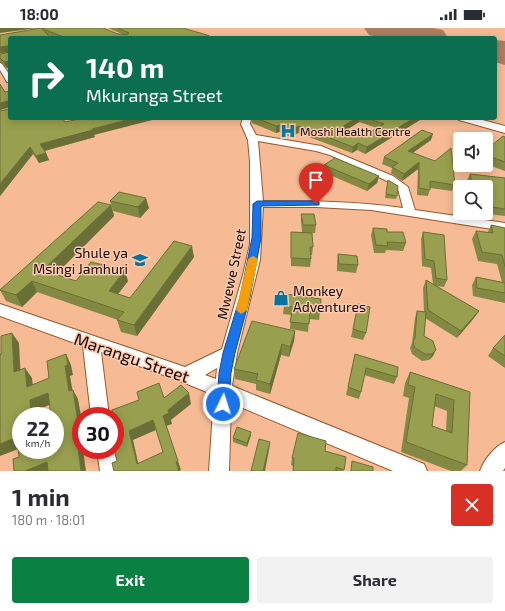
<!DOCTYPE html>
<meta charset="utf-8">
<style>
body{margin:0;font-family:"Exo 2",sans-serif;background:#f2f2f3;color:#2b2b33;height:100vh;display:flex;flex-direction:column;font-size:15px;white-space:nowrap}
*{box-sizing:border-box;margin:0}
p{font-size:13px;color:#7c7c81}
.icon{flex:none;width:22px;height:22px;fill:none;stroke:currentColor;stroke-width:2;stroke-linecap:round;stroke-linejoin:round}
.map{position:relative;height:443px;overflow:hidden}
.side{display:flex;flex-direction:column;background:#fff;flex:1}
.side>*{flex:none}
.banner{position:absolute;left:8px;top:8px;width:489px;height:84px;border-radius:4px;box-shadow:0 2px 10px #0003;background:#0b6e4f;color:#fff;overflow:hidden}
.controls{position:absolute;left:453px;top:104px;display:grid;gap:8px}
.controls a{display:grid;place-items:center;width:40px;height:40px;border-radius:4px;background:#fff;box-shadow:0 2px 10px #0003;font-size:20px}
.speed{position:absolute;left:12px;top:379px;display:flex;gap:8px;font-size:20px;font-weight:700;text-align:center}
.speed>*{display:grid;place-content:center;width:52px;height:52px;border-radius:50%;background:#fff;box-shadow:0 2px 10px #0003;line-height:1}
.speed small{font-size:10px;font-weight:400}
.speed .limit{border:6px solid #d22;background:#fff;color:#111}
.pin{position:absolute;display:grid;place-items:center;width:34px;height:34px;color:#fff;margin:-41px -17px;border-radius:50% 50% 50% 0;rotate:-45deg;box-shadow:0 0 4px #0007}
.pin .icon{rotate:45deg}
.me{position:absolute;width:44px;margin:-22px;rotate:4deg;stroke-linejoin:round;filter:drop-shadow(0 0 3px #0008)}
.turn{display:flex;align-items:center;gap:14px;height:84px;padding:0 12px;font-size:18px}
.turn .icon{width:52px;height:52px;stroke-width:2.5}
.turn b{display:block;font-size:28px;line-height:34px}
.round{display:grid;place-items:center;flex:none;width:42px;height:42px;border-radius:4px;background:#f2f2f3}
.head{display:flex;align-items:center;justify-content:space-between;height:68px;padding:0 12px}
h1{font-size:24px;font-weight:700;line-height:30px}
.button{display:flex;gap:8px;margin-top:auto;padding:8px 12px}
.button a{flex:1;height:46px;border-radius:4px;background:#0b8043;color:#fff;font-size:16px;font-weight:700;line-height:46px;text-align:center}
.button a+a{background:#f2f2f3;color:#2b2b33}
.status{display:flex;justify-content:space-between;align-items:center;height:28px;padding:0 20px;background:#fff;direction:ltr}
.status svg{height:11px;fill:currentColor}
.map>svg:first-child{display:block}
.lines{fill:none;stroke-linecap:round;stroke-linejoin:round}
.runway{fill:#ac7d62;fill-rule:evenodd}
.minor-casing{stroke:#985728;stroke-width:2}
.tertiary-casing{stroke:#985728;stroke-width:2}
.minor{fill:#fff;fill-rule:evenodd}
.tertiary{fill:#fff;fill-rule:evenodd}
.wall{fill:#838943;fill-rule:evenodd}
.shaded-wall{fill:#6a6f37}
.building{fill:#989f4e;stroke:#6a6f37;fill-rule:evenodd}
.route{fill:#1a73e8;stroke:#114b97}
.slow{fill:#f59e0b}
.labels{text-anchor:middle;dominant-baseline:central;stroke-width:3;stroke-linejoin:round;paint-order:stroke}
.far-poi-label{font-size:12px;fill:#1c0400;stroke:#f9ccb0;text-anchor:start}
.poi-label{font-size:14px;fill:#1c0400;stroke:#f9ccb0;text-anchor:end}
.street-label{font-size:14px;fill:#1c0400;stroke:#f9ccb0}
.near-street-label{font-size:17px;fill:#1c0400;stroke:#f9ccb0}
</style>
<div class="status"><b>18:00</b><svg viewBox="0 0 49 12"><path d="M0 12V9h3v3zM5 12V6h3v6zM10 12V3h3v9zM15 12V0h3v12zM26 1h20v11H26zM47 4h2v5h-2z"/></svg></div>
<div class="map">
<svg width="505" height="443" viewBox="0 0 505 443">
<rect width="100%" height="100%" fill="#f6bb95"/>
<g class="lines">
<g class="runway">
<path d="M364,0h69l10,2 5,8h-67l-12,-3z"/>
<path d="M495,12l10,1v24l-10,-3z"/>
</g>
<defs>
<g id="minor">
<path d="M0,35l2,1 8,11v7h-3l-7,-12z"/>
<path d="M76,90h24l-1,2 -13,2z"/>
<path d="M243,90h8l-1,6 6,11 65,11 72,30 15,11 7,23 90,13v8l-134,-21 -55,-3h-53l-3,53 -23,93 -5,33 192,78 3,7h-34l-162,-68 -2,68h-20l5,-76 -34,-14 -79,-29 8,64h-18l-8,-70 -83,-30v-12l185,63 37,-18 21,-74 7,-31v-82l-2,-22 -7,-16zM258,113l58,10 14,4 55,25 13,9 5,19c-47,-7 -93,-7 -140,-7zM217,340l-1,11 -11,-4z"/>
<path d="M505,414v26l-2,3h-23c4,-11 14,-24 25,-29z"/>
<path d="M115,417l5,26h-20l-3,-21h18z"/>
</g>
<path id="tertiary" d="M457,90h18l30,8v7l-46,-13z"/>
</defs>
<use href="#minor" class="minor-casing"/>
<use href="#tertiary" class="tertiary-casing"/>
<use href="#minor" class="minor"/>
<use href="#tertiary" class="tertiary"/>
</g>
<g class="wall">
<path d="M41,0l81,6 -14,-6h75l30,10h-158l-7,-3 -41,33 -7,-6v-8l10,-2 -10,1z"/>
<path d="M5,64l60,30 29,13 1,2 -50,14 4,9 -10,3 -6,-9 -33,42v-85l9,-2v-2l-9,3z"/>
<path d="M252,90h171l-58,36 -8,-4 -5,3 -54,-20 -7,4 -12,-5 -3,1 -24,-10zM359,94l18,6 -15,9 -17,-6z"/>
<path d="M505,109v34l-19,-7v-20l5,2z"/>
<path d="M431,112l-18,12 42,33 -3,6 -22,-3 -2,8 -11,-1 1,-26 -16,12 -11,-8 1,-5 -10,-4 2,-7z"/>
<path d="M324,137l55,11 -2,7 -10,8 -44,-19z"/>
<path d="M470,146l35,4v38l-16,-2 -1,-8h-2v-19h-17l-2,-7z"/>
<path d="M388,152l9,16 -1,3 -11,-1z"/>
<path d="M110,173l39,7 -9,10 -27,-7z"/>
<path d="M111,177l3,11 -58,58 20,7h52l-10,13 12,4 64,-41 -57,79 -16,-4 -4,-12h1l-81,-28 -15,15 -16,-6 -6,-11v-1z"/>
<path d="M301,186l15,11 -1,8h-5l3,14 -1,8h-2l1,4 -1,8 -19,-1v-34h11l-1,-11z"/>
<path d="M491,197l14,3v75l-32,-7 -1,-11 4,-8 26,5 -5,-18 -19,-3 -6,-22 4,-8 12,1z"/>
<path d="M373,200l14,4 19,11 -3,8 -17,-1 -1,3h-11l-3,-18z"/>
<path d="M423,204l24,48 -3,7 -8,-1 43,25 -5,7 -17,20 -32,-20 -1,18 9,20 -4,4 -7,1 -10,-7 -2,-6 2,-5 3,-25 2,-7 7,1 -1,-24 3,-8 7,4 -2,-16 -9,-2 -1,-27z"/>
<path d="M338,226l20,11 -2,8 -19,-2v-9z"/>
<path d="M358,276l8,29 -3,7 -12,-3z"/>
<path d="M284,278l36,6 -1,8 -10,-1 -1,13 -18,-3 1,-14 -8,-1z"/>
<path d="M295,303l-1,10 -5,16 -8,-2 -11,39 -14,-4v-6l-21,-5 -1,-10z"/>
<path d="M505,307v33l-17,-12 5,-8z"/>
<path d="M355,326l42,23 -3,7 -30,-9 -3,17 -2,7 -13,-4z"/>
<path d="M410,344l60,20 -3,73 -6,6h-10l-50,-19 8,-54 -6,-2 2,-13zM434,378l13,5 -1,20 -14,-5z"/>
<path d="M251,404v3l-4,12 -14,-5v-4z"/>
<path d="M325,423l19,19 -1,1h-50v-5l-2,-1 1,-7z"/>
</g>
<g class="shaded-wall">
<path d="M0,0h37l-37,5z"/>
<path d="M8,18l2,6 -10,1v-6z"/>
<path d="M10,33v6l-3,1 -3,-6z"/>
<path d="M8,73l2,6 -10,3v-7z"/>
<path d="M134,90h26l-66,17 1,2 -52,14 -3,-7 52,-15z"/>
<path d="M356,90h4l-1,4 -21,13 1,-6z"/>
<path d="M414,90h9l-58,36 2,-7z"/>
<path d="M279,97v7l-3,1v-7z"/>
<path d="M299,98l-1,7 -7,4v-7z"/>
<path d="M433,106l-2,6 -24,17 1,-6z"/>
<path d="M358,115l-1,7 -5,3 1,-6z"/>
<path d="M30,119l3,7 -33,42v-12z"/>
<path d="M46,125l3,7 -10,3 -3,-7z"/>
<path d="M419,134l-1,7 -16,12 2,-7z"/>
<path d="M466,137h3l-4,4z"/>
<path d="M379,148l-2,7 -10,8 2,-7z"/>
<path d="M146,170l3,10 -9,10 -2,-11z"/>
<path d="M111,177l3,11 -65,65 -6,-11z"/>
<path d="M192,218l2,11 -57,79 -3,-11z"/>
<path d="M125,242l3,11 -16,21 -3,-11z"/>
<path d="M32,253l5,11 -15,15 -6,-12z"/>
<path d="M479,283l-5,7 -17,20 4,-7z"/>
<path d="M295,303l-1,10 -5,16 1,-10z"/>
<path d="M12,305l7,10 2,39 -7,-10z"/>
<path d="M282,316l-1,11 -11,39v-10z"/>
<path d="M436,322l-3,6 -4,4 3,-6z"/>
<path d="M66,326l5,11 2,10 -3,1 4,23 -1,-9 5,9 3,17v34h2l3,21h-5l-12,-80 -4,-25z"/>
<path d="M25,340l7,10 2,18 -7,-9z"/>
<path d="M48,365l6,10 -17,7v6h-6l-1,-16z"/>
<path d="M189,365l2,11 -20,16 1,4 -6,2 -3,-10 5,-6z"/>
<path d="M153,392l3,10 -23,10 7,31 -3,-7 -8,-33z"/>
<path d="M251,404v3l-4,12v-4z"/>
<path d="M17,409l4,11 -21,8v-12z"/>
<path d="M270,414l-1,8 -4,21h-2z"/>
<path d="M178,433l3,9 -2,1 -3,-9z"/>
<path d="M47,434l7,9h-29z"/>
</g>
<g class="building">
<path d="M41,0l10,10h-41v23l-6,1 -4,-4v-4l10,-2 -2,-6 -8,1v-12z"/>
<path d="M41,0h62l15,6 9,1 2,-2 -11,-5h65l24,7 6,3h-147z"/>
<path d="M0,56l5,8 5,-1v27h52l3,4 19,-4h50l-42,11 1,1 -53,14 6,9 -10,3 -6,-9 -30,37v-73l9,-2 -1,-8 -8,2z"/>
<path d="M256,90h100l-17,11 23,8 22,-13 -17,-6h47l-47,29 -9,-4 -5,4 -54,-21 -8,4 -12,-5 -3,1z"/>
<path d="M422,102l11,4 -25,17 27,10 16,-13 4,37 -25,-4v9l-11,-2v-26l-15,12 -12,-7 6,-4 -14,-6z"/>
<path d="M462,108l10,3h-10z"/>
<path d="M503,108l2,1v25l-19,-7v-11l5,2z"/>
<path d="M335,130l44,18 -10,8 -45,-19z"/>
<path d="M470,146l35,4v31l-13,-2 -1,-7 -5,-1v-12h-13z"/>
<path d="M388,152l10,6 -1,10 -11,-2z"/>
<path d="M119,164l27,6 -8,9 -28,-6z"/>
<path d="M98,174l13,3 -68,65 33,11 15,-19 34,8 -16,21 21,7 44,-57 18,5 -58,79 -17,-5 7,-8 -92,-31 -16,14 -16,-5z"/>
<path d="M301,186h13l2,11h-13z"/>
<path d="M491,197l14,3v39l-3,-12 -20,-3 -6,-21 17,2z"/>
<path d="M373,200l14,1v3h16l3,11 -19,-1 1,4 -12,-1z"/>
<path d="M291,204l21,1 1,14h-3l1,12 -20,-1z"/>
<path d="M423,204l21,3 3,45 -11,-2 -2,-17 -9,-2z"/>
<path d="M338,226l19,2 1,9 -19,-1z"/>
<path d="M476,249l29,6v10l-28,-5z"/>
<path d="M426,252l53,31 -18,20 -33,-21z"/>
<path d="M286,266l35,5 -1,13 -10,-1 -1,13 -19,-2 3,-15 -9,-1z"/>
<path d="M358,276l12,3 -4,26 -13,-4z"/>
<path d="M417,283l9,1 -2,24 9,5 3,9 -4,4h-7l-10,-6 -2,-6 2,-4z"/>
<path d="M252,293l43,10 -5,16 -8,-3 -12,40 -14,-4 2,-6 -24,-5z"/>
<path d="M12,305l2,39 11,-4 2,19 22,-9 -2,-17 19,-7 2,11 -3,1 4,25 4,-1 5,32 -3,1 6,48h-33l-1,-9 -22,9h-11l-1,-12 6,-2 -2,-20 -17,7v-90h1v-18zM48,365l3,23h4v34h-34v-34h10l-1,-16z"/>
<path d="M505,307v21l-12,-8z"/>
<path d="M355,326l43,13 -1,10 -31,-9 -5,24 -13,-5z"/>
<path d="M410,344l60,20 -3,73 -61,-23 9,-55 -7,-2zM436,366l18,6 -2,33 -20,-7z"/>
<path d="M159,355l5,15 17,-13 8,8 -21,17 1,3 -6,3 15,45 -2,1 3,9h-65l-2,-8 5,-2 -3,-11h1v-4l5,-2 -5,-21v-7h-2l-1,-6 27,-10 -2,-8zM153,392l10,32 -26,12 -8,-33z"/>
<path d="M237,399l14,5 -4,11 -14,-5z"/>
<path d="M298,405l28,8 -1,10 21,6 -2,13 -8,-3v4h-43l1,-13h-2z"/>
<path d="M259,411l11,3 -7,29h-12z"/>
<path d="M352,433l21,6v4h-22z"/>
</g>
<path class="route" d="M316,173l3,1v3l-58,1v32l-11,59 -15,56 -4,20 -2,31 -2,4 -4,2 -5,-2 -1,-4 2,-31 4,-20 17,-56 12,-59 1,-34 4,-3z"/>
<path class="slow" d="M253,228l5,3 -11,51 -6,4 -5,-4 12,-51z"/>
<defs>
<symbol id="hospital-bare" viewBox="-9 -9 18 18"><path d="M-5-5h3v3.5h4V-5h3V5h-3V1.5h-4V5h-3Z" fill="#08749f" stroke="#f9ccb0" stroke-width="2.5" paint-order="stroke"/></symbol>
<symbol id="school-bare" viewBox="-9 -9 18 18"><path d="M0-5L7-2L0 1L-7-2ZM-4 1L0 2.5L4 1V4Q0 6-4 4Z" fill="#08749f" stroke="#f9ccb0" stroke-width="2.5" paint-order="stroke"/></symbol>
<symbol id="shop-bare" viewBox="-9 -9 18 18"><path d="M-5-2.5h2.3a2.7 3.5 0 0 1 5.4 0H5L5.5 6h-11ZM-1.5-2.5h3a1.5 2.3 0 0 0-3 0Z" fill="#08749f" stroke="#f9ccb0" stroke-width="2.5" paint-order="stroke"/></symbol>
</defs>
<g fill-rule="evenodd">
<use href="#hospital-bare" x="277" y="92" width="22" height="22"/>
<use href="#school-bare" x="129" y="221" width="22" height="22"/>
<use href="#shop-bare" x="270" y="259" width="22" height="22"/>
</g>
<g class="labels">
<g class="far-poi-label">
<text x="300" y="103">Moshi Health Centre</text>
</g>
<g class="poi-label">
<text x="128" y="224">Shule ya<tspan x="128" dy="16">Msingi Jamhuri</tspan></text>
<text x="293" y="262" text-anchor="start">Monkey<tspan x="293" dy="16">Adventures</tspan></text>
</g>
<g class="street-label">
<text transform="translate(231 246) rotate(-78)">Mwewe Street</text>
</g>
<g class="near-street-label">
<text transform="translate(132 329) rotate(19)">Marangu Street</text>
</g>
</g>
</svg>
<div class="controls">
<a><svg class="icon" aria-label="sound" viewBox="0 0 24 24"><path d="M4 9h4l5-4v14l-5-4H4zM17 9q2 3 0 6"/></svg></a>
<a><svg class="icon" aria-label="search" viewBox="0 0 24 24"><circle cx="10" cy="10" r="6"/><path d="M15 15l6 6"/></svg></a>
</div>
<div class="speed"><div>22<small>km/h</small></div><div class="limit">30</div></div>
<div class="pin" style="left:316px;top:176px;background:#d93025"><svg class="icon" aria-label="arrive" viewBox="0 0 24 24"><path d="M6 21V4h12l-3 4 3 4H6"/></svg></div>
<svg class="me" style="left:223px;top:376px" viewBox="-20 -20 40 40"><circle r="17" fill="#1a73e8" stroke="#fff" stroke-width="3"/><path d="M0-11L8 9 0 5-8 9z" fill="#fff"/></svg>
<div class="banner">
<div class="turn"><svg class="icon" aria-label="right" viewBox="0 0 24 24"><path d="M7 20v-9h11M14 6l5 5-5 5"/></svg><div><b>140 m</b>Mkuranga Street</div></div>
</div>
</div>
<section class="side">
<div class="head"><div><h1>1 min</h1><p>180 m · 18:01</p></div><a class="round" style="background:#d93025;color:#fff"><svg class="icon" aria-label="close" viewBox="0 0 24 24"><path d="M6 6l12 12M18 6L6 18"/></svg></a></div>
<div class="button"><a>Exit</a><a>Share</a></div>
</section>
